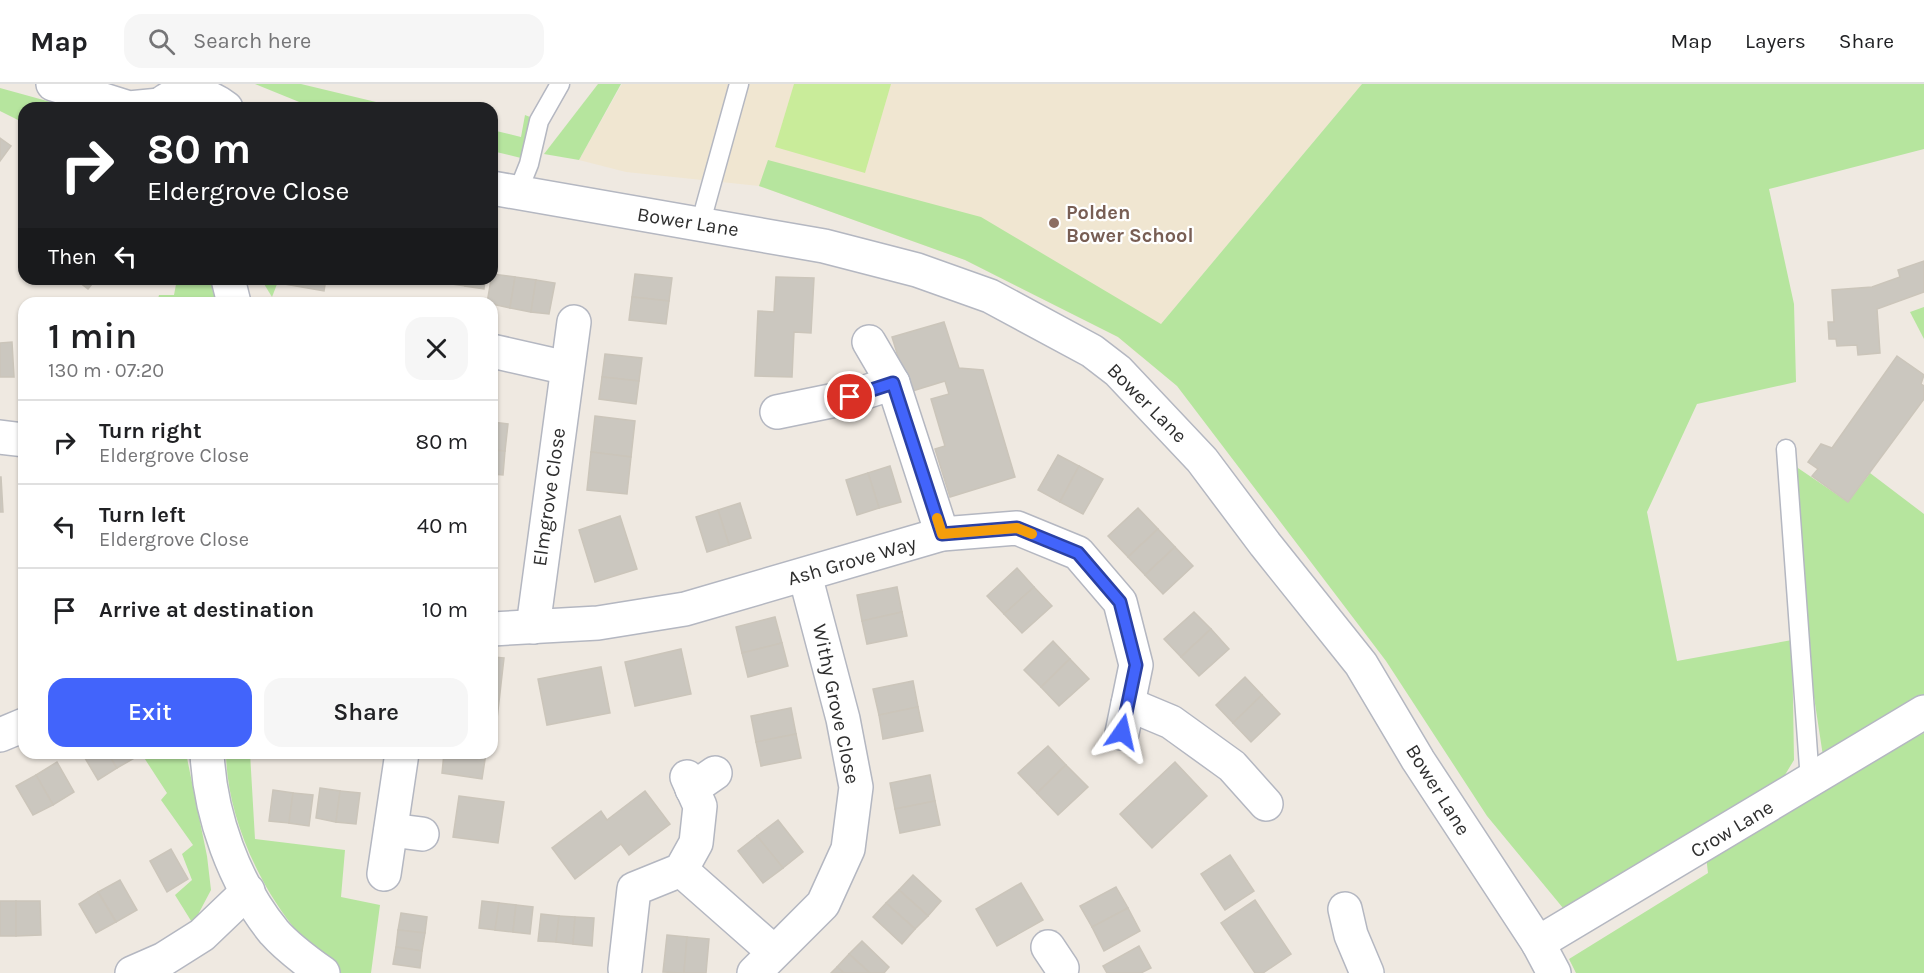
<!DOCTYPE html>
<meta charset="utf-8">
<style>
body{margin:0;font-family:Karla,sans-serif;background:#f6f6f6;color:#202124;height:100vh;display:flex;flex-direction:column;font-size:22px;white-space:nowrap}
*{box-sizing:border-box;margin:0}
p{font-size:20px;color:#757577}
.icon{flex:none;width:33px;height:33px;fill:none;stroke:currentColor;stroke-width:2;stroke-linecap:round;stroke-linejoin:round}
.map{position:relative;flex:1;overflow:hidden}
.details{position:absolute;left:18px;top:213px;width:480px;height:462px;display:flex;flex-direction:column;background:#fff;border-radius:18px;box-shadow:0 2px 4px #0004}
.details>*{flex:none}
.guide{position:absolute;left:18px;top:18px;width:480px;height:183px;border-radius:18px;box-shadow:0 2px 4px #0004;background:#202124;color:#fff;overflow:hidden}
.pin{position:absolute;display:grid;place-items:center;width:51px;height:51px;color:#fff;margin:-26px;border:3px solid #fff;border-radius:50%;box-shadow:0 2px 6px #0007}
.me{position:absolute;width:66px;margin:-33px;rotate:11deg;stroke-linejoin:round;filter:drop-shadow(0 0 4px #0008)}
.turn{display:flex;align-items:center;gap:21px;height:126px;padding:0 30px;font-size:27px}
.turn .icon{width:78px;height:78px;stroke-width:2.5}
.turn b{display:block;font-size:42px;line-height:51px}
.then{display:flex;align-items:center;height:57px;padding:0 30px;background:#0003;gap:12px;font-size:22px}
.round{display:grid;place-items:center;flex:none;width:63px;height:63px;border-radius:18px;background:#f6f6f6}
.head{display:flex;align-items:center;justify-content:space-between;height:102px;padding:0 30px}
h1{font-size:36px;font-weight:600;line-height:45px}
.cta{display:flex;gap:12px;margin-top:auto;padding:12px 30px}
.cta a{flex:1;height:69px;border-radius:18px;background:#4264fb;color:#fff;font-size:24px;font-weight:600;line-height:69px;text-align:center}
.cta a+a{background:#f6f6f6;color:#202124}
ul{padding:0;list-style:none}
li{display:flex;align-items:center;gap:18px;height:84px;padding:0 30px;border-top:2px solid #e0e0e0}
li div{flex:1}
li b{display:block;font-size:22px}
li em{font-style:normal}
header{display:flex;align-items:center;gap:36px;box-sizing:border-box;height:84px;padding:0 30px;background:#fff;border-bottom:2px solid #e0e0e0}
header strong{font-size:28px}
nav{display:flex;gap:33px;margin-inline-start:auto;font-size:21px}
.search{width:420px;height:54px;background:#f6f6f6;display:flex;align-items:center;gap:15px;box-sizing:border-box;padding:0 21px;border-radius:18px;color:#757577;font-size:22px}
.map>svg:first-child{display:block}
.education{fill:#f0e6d1}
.green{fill:#b6e59e}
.pitch{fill:#c9ec9a}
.building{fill:#cbc7bf;stroke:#cbc5ba;stroke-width:1.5}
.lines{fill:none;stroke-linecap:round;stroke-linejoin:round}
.lane-casing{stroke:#b4b7c1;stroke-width:21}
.street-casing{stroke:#b4b7c1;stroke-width:36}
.lane{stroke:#fff;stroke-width:18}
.street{stroke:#fff;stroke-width:33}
.route-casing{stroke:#2b41a3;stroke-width:15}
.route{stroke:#4264fb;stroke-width:10}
.slow{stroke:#f59e0b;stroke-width:10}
.education-dot{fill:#8d6e63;stroke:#fff;stroke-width:2}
.labels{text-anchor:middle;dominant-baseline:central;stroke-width:4.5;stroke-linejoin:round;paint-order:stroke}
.education-label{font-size:20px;font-weight:bold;fill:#785e54;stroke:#fff;text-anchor:start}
.street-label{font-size:20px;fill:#2e2e2e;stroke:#fff}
</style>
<header>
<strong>Map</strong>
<div class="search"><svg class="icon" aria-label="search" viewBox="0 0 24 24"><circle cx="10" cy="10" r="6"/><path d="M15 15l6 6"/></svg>Search here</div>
<nav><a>Map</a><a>Layers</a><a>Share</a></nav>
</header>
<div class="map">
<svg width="1924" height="889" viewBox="0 0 1924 889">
<rect width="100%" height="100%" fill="#efe9e1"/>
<path class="education" d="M622,0h740l-201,240 -22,31 -21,-18 -153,-77 -206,-74 -133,-14 -47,-12z"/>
<g class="green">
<path d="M255,0h46l100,24h-87z"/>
<path d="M598,0h23l-42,76 -35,-6z"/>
<path d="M1362,0h562v65l-155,40 25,115 2,78 -99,22 -50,108 30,149 115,-21 2,120 -14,23 -70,41 7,32 99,-65 108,-58v240h-348l-7,-14 139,-86 -5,-43 -140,78 -76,-92 -101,-155 -209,-275 -59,-49 -153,-77 -206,-74 9,-26 213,57 180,107z"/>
<path d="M0,4l58,16 6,4h-40v15l-24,-12z"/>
<path d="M525,31l5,2 -9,41 -29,-7v-21l29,7z"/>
<path d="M177,195h33l6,24h-59l2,-8h15z"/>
<path d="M261,195h18l-7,18z"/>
<path d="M1924,223v32l-14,-27z"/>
<path d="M1795,382l53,36 22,-29 54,41v189l-101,53 -18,-118z"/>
<path d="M141,669h45l21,103 4,34 -18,34 -18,-29 17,-15 -10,-26 11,-9 -32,-45 6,-7z"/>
<path d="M226,669h24l5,86 90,11 -4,47 39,8 -9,68h-33c-61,-49 -111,-141 -112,-220z"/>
</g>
<path class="pitch" d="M794,0h97l-26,89 -90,-26z"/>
<g class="building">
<path d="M0,54l11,8 -11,15z"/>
<path d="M1924,177v31l-47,17 3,44 -22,2 -1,-10 -20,1 -1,-7h-7l-1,-17h6l-2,-32 40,-3 28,-10 -2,-7z"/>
<path d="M492,190l23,3 -5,31 -23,-5z"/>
<path d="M635,190l37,4 -3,23 -37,-4z"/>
<path d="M515,193l21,3 -5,32 -21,-4z"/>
<path d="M776,193l38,1 -3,55 -17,-1 -2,45 -37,-1 3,-65 16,1z"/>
<path d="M75,195h21l-8,10z"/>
<path d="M279,195h47l-2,12 -46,-8z"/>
<path d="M421,195h24l-1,4z"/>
<path d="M445,195h21l-1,7 -21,-3z"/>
<path d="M466,195h19l-1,10 -19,-3z"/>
<path d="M536,196l19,3 -6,31 -18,-2z"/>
<path d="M632,213l37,4 -3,23 -37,-4z"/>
<path d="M944,238l15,46 24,2 32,107 -65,20 -15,-48 10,-3 -14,-47 18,-5 -4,-13 -36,11 -17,-55z"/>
<path d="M12,258l2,35h-14v-34z"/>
<path d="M605,270l37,4 -3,23 -37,-4z"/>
<path d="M1897,272l27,19 -3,9 3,2v13l-76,103 -36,-26 6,-7 -10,-7 13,-18 11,4z"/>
<path d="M602,293l37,4 -3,23 -37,-5z"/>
<path d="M595,332l40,5 -4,36 -40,-5z"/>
<path d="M492,338l16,2 -3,27 -13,-1z"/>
<path d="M492,366l13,1 -2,24 -11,-1z"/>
<path d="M591,368l40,5 -4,37 -40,-4z"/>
<path d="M1058,371l21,11 -19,36 -22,-12z"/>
<path d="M890,382l11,36 -22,6 -11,-35z"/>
<path d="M1079,382l24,13 -20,35 -23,-12z"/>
<path d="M868,389l11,35 -22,7 -11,-35z"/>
<path d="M0,393h1l2,35h-3z"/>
<path d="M24,394v35h-1l-1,-34z"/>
<path d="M740,419l11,35 -22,7 -11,-35z"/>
<path d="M1138,424l20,21 -30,28 -20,-21z"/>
<path d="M718,426l11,35 -22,7 -11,-35z"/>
<path d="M620,432l17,53 -42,13 -16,-52z"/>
<path d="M1158,445l17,18 -30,28 -17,-18z"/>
<path d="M1175,463l18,19 -30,28 -18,-19z"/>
<path d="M1017,484l17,19 -30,27 -17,-18z"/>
<path d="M897,503l5,25 -40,9 -5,-26z"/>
<path d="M1034,503l18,19 -30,27 -18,-19z"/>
<path d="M902,528l5,24 -40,8 -5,-23z"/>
<path d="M1194,528l17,17 -30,28 -17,-18z"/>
<path d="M775,533l7,26 -40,10 -6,-26z"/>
<path d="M1211,545l18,20 -30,27 -18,-19z"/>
<path d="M1053,557l17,18 -29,28 -17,-17z"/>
<path d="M782,559l6,23 -40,11 -6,-24z"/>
<path d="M681,565l10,45 -56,12 -10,-44z"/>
<path d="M492,573l12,1 -7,61h-5z"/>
<path d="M1070,575l19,20 -30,27 -18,-19z"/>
<path d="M601,583l9,46 -63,12 -9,-46z"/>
<path d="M1245,593l17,18 -29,28 -17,-18z"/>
<path d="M913,597l5,26 -39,8 -6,-26z"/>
<path d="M1262,611l18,19 -29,28 -18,-19z"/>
<path d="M918,623l5,24 -40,8 -4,-24z"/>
<path d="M791,624l5,26 -40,8 -5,-26z"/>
<path d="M796,650l5,24 -40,8 -5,-24z"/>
<path d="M1048,662l18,19 -29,28 -19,-20z"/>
<path d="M82,669h26l9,15 -19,12z"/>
<path d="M108,669h29l1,3 -21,12z"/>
<path d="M444,669h42l-4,26 -40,-6z"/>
<path d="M57,678l17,30 -21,13 -17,-30z"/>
<path d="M1175,678l32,34 -55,52 -32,-34z"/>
<path d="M1066,681l22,22 -30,28 -21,-22z"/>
<path d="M36,691l17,30 -20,10 -17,-29z"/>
<path d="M930,691l5,26 -40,8 -5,-26z"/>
<path d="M320,704l20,3 -4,31 -20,-4z"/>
<path d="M273,706l20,3 -4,30 -20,-2z"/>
<path d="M340,707l20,2 -4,31 -20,-2z"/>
<path d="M645,707l25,33 -41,31 -8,-11 -46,35 -23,-31 49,-37 6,9z"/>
<path d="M293,709l20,2 -4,31 -20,-3z"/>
<path d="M459,712l45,6 -6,41 -45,-6z"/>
<path d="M935,717l5,24 -40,8 -5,-24z"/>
<path d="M778,736l25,32 -20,16 -26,-32z"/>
<path d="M757,752l26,32 -20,15 -25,-32z"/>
<path d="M171,765l17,30 -21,13 -17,-31z"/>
<path d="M1230,771l24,36 -29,19 -24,-36z"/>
<path d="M913,791l28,26 -13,15 -29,-26z"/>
<path d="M120,796l17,30 -21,12 -18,-30z"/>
<path d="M1021,799l22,37 -46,26 -21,-37z"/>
<path d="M1116,803l12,21 -36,19 -12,-21z"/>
<path d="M899,806l29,26 -13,13 -29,-26z"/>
<path d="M98,808l18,30 -20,11 -17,-29z"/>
<path d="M1255,816l36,54 -28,19h-8l-34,-50z"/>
<rect x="0" y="817" width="16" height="35"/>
<path d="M16,817h24l1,34 -25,1z"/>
<path d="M482,817l17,2 -4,27 -16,-2z"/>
<path d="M499,819l17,2 -3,27 -18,-2z"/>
<path d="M886,819l29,26 -13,15 -29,-27z"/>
<path d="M516,821l17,2 -3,27 -17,-2z"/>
<path d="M1128,824l12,23 -36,20 -12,-24z"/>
<path d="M401,829l26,4 -2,16 -27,-3z"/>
<path d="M541,830l18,2 -3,26 -18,-1z"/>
<path d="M559,832l16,1 -2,27 -17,-2z"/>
<path d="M575,833l19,1 -2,28 -19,-2z"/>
<path d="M398,846l27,3 -3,18 -26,-4z"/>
<path d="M667,851l20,2 -3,36 -21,-1z"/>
<path d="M687,853l22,2 -3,34h-22z"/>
<path d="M862,857l27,26 -5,6h-14l-21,-19z"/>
<path d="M1139,862l12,22 -10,5h-34l-4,-7z"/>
<path d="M396,863l26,4 -2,17 -27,-4z"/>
<path d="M849,870l21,19h-26l-7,-6z"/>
<path d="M837,883l7,6h-13z"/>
</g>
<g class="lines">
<defs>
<g id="lane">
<path d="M517,110l12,-30 10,-43 21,-37"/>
<path d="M700,141l39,-141"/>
<path d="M1786,365l24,332"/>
</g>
<g id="street">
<path d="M53,0l76,24 31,-3"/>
<path d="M157,24c20,-21 48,-16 69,0"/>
<path d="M492,104l332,58 93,24 73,26 102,55 26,20 84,89 63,84 96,120 57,96 120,183 16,30"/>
<path d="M228,195l6,24"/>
<path d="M869,258l24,41 49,151"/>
<path d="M492,267l75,17"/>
<path d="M777,328l73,-15 43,-14"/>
<path d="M0,353l24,3"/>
<path d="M533,543l41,-305"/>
<path d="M492,545l106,-6 87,-14 257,-75 75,-6 61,25 42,49 16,63 -14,68"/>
<path d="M1128,620l43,18 61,44 34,38"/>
<path d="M0,651l24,-10"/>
<path d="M207,669c3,62 27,130 67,179 14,16 32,29 49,41"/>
<path d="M692,705l23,-16"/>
<path d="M391,746l31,4"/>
<path d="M681,786l93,82"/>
<path d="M384,790l18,-121"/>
<path d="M1345,825l6,26 16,38"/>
<path d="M1538,859l386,-231"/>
<path d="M1048,863l14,21"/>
<path d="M625,885l9,-80 47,-19 15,-27 4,-37 -13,-29"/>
<path d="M132,889l32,-14 38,-24 46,-44"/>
<path d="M754,889l69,-69 25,-55 8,-62 -13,-68 -38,-144"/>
</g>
</defs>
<use href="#lane" class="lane-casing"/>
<use href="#street" class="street-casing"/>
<use href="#lane" class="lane"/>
<use href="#street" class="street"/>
</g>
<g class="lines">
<defs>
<path id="route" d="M850,313l43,-14 49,151 75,-6 61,25 42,49 16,63 -14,67"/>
</defs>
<use href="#route" class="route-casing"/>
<use href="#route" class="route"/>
<path class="slow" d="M937,434l5,16 75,-6 15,6"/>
</g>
<circle class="education-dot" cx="1054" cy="139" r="6"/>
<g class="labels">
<g class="education-label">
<text x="1066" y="128">Polden<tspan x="1066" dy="23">Bower School</tspan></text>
</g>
<g class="street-label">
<text transform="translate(688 138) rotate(9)">Bower Lane</text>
<text transform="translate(1147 319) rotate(45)">Bower Lane</text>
<text transform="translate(549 413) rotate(-82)">Elmgrove Close</text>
<text transform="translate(852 477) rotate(-16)">Ash Grove Way</text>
<text transform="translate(836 620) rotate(78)">Withy Grove Close</text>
<text transform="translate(1438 706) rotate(58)">Bower Lane</text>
<text transform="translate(1732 745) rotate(-31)">Crow Lane</text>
</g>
</g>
</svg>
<div class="pin" style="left:850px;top:313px;background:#d93025"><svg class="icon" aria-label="arrive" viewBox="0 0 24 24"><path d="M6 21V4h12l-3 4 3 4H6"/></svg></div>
<svg class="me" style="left:1122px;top:648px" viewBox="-20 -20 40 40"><path d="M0-17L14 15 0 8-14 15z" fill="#4264fb" stroke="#fff" stroke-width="4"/></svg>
<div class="guide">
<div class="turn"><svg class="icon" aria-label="right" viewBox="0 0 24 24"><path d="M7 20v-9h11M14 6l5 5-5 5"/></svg><div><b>80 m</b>Eldergrove Close</div></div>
<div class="then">Then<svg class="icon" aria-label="left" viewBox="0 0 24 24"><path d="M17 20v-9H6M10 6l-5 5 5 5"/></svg></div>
</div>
<section class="details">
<div class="head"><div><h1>1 min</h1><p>130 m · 07:20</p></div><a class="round"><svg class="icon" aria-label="close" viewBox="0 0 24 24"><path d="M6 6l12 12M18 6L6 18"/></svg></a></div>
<ul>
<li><svg class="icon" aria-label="right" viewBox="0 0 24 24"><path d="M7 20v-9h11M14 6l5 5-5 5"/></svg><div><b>Turn right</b><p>Eldergrove Close</p></div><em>80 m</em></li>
<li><svg class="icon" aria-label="left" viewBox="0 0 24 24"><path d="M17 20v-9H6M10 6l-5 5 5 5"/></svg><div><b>Turn left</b><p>Eldergrove Close</p></div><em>40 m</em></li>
<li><svg class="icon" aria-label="arrive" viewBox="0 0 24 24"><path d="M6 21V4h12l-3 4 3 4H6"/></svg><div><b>Arrive at destination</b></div><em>10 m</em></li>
</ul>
<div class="cta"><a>Exit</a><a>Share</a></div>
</section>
</div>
